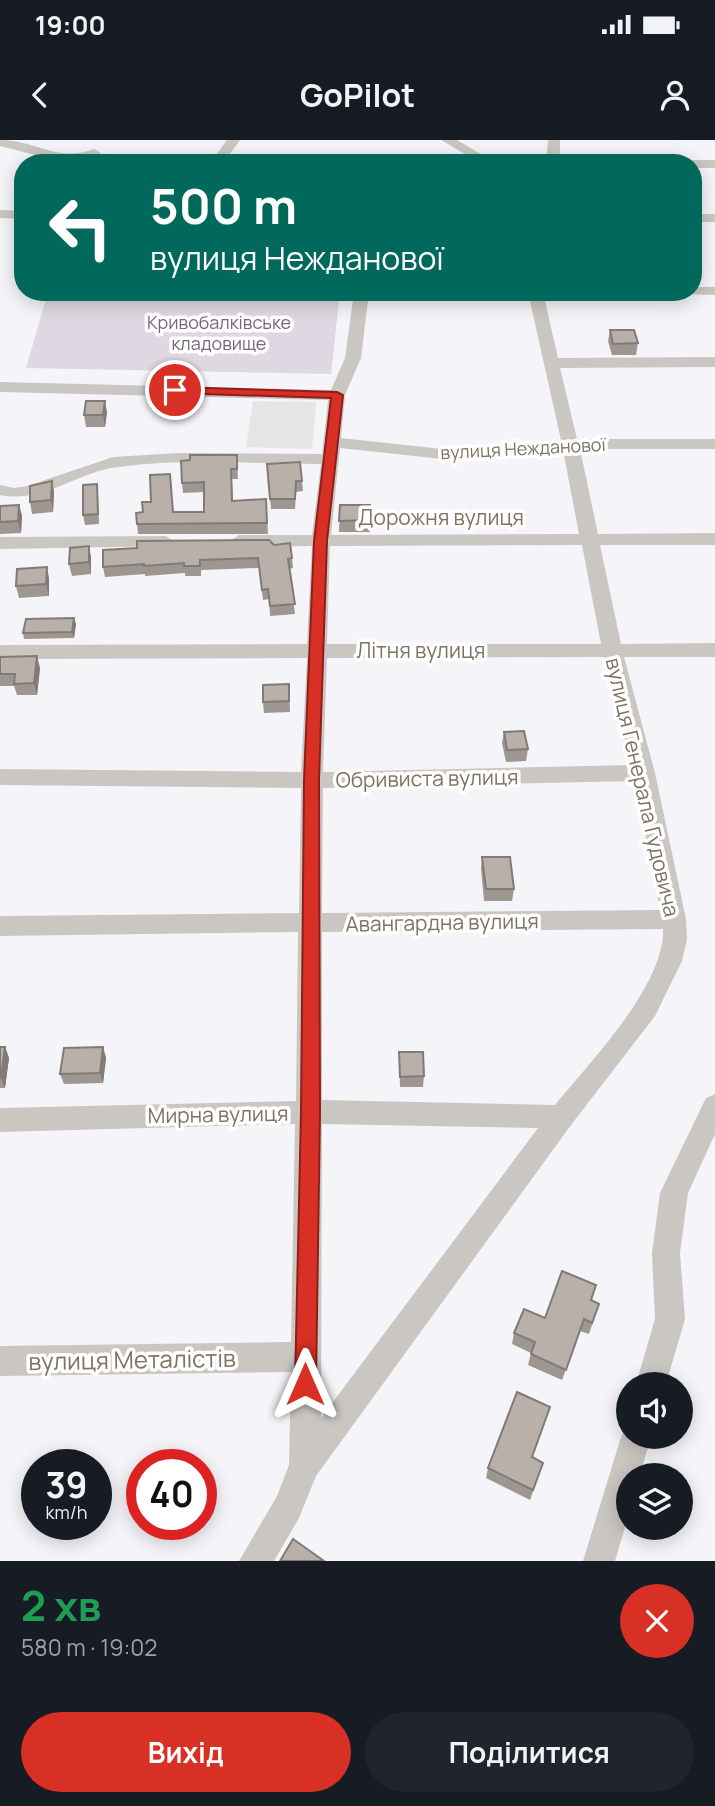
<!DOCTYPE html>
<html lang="uk">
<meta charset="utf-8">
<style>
body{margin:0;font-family:Manrope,sans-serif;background:#20242c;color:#f1f3f6;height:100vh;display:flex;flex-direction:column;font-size:26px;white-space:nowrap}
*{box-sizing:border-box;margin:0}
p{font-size:23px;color:#9ea1a6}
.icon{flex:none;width:38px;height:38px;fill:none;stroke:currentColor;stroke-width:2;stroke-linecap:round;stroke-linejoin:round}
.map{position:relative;height:1421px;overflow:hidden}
.side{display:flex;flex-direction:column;background:#171b24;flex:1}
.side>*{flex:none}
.hud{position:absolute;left:14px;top:14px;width:688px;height:147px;border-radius:28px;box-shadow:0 4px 18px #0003;background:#00695c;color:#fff;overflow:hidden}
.controls{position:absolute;left:616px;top:1232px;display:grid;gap:14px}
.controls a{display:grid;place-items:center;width:77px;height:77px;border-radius:50%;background:#171b24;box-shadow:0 4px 18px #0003;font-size:35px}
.speed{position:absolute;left:21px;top:1309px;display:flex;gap:14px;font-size:35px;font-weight:700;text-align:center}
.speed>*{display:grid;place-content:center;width:91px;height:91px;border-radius:50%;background:#171b24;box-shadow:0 4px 18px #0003;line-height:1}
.speed small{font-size:18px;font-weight:400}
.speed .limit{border:10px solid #d22;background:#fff;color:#111}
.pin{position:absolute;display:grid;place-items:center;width:60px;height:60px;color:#fff;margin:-30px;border:4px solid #fff;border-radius:50%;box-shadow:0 2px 7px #0007}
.me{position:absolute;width:77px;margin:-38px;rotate:0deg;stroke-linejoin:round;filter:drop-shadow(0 0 5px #0008)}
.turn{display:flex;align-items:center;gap:24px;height:147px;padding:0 21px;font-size:32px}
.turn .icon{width:91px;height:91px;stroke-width:2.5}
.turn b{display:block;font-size:49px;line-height:60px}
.round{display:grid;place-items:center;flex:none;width:74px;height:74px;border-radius:37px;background:#20242c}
.headline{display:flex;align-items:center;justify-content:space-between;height:119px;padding:0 21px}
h1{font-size:42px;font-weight:700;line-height:52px;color:#1e9e55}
.primary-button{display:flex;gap:14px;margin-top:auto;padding:14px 21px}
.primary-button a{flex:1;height:80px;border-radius:42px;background:#d93025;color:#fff;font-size:28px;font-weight:700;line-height:80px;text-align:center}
.primary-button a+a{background:#20242c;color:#f1f3f6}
.status{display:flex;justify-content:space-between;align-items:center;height:49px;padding:0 35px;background:#171b24;direction:ltr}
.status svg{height:19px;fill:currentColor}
header{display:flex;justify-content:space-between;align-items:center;height:91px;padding:0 21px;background:#171b24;font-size:32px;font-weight:700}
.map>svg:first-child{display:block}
.built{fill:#e6e4e5}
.green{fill:#dfd8e2}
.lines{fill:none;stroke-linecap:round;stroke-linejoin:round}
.minor{fill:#cac7c3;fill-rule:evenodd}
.wall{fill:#9e9791}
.shaded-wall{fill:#817b76}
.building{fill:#b8b0a9;stroke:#817b76;stroke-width:2}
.route{fill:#d93025;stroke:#8d1f18;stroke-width:2}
.labels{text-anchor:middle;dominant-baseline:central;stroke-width:7;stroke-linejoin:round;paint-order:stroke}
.far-park-label{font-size:18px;fill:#7a657d;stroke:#fff}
.far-street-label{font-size:18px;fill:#807262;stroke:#fff}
.street-label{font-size:21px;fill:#807262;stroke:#fff}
.near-street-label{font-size:24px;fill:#807262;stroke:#fff}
</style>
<div class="status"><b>19:00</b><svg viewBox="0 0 49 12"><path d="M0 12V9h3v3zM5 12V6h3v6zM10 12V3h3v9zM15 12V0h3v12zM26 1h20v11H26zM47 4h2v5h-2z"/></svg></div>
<header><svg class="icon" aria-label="back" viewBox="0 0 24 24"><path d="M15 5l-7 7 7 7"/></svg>GoPilot<svg class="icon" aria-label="person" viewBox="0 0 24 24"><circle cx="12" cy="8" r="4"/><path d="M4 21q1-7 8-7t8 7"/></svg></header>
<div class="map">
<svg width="715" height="1421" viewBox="0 0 715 1421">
<rect width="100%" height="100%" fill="#f5f4f8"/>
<path class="built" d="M253,261l63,1 -4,47 -66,-2z"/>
<path class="green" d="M48,152h292l-9,82 -305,-6z"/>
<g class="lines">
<g class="minor">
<path d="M0,0c36,0 57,23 94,9l7,4 -5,7 -30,3 -66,-17z"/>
<path d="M227,0h13l-17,23h-13z"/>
<path d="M441,0h16l39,23h-16z"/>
<path d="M548,0h12v23h-14z"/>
<path d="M693,20h22v8h-22v-5h-6z"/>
<path d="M0,70l23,1v8l-23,-1z"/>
<rect x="693" y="74" width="22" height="8"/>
<path d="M693,147h22v8l-27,-1 -2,-2h7z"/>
<path d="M354,152h15l-8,66 -16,37 -4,43 110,12 110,-10 -33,-148h15l15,66 157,-1v10l-155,1 17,71h138v10h-135l18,85 117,-1v12h-115l21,99 94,-1v14h-91l31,116 31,146 1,20 -5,22 -27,55 -84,109 -255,351 -17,42 -25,43h-35l38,-65 12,-31 2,-93 -291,4v-30l291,-4 4,-218 -295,8v-24l296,-7 2,-169 -298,4v-20l299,-3 2,-125 -301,-3v-16l301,3 6,-114 -307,1v-14l307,-1 5,-98 -73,1 -9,-6 9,-6h73l9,-71c-67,0 -137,-6 -203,3 -41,5 -76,37 -118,28v-10l14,3 13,-2 86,-29 65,-4 144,1 6,-54 -328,-8v-10l331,8 14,-32zM340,308l111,12 112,-10 16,84 -248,1zM582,405l19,99h-274l3,-98zM604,517l27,108 -308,7 4,-114zM635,641l25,129 -338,3 1,-125zM663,789c2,56 -73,133 -108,176l-233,-5v-168zM322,984l216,4 -217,290z"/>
<path d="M166,396l9,6 -2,4 -173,3v-12z"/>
<path d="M715,954v40l-27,59 -8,60 5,66 -19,65h-30l19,-65 -3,-66 8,-60 46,-95z"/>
<path d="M628,1285v12h23l-11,38h-12v42l-13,44h-32l38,-124z"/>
</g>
</g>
<g class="wall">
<path d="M610,190l28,13 -2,12h-24l-4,-14z"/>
<path d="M107,272l-2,15h-19l-2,-12z"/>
<path d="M237,315l1,24h-6l1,22 33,-2 2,35h-130l-1,-10 36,-12h31v-20l-21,1 -1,-10z"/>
<path d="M267,324l35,17 1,10 -7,1 -1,17h-24z"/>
<path d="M52,341l2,11 -1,20 -21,2 -2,-12z"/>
<path d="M98,354l1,30 -14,1 -2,-10z"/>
<path d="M19,365l3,11 -1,17 -21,1v-28z"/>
<path d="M340,365h30v27h-31z"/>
<path d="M89,406l2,12v16l-19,2 -3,-12z"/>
<path d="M103,410l189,8 1,10 -4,1 6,45 -25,2 -1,-17 -6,1 -4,-32 -58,2v6h-16v-3l-40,3v-2l-40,3 -2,-10z"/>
<path d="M49,438v18l-30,2 -3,-12z"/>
<path d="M76,484l-2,14 -50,1 -1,-6z"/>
<path d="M0,517l40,11 -3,27h-20l-3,-9h-14z"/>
<path d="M289,544l1,28 -26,1 -1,-11z"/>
<path d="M504,592l24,17 -2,12 -20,1 -4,-19z"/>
<path d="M482,717l32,32 -2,12h-28l-3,-32z"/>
<path d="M0,907h5l4,11 -4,30h-5z"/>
<path d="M103,907l3,11 -3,25 -39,1 -4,-10z"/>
<path d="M399,912l25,24 -1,11h-23z"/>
<path d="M591,1160l8,4 -10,30 -9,-3 -18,49 -34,-15 3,-12 -19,-9 2,-11 31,-15z"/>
<path d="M532,1318l11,5 -13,37 -44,-22 2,-10z"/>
</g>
<g class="shaded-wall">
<path d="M105,261l2,11 -2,15 -2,-12z"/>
<path d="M52,341l2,11 -1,20 -2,-12z"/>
<path d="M19,365l3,11 -1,17 -3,-12z"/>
<path d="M89,406l2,12v16l-2,-12z"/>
<path d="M47,427l2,11v18l-3,-12z"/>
<path d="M74,478l2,6 -2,14 -2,-6z"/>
<path d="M37,516l3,12 -3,27 -3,-12z"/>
<path d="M5,907l4,11 -4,30 -4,-10z"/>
<path d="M103,907l3,11 -3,25 -3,-10z"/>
</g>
<g class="building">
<path d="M610,190h24l4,13 -25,1z"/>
<path d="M86,261h19l-2,14h-19z"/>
<path d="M190,315h47v14h-6l1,32 34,-2 1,24 -130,1 -1,-11 7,-1 -1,-10h9l-1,-27 20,-1 3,38h31v-30l-22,1 -1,-22 9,-1z"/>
<path d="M300,322l2,19h-6l-1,18h-25l-3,-35z"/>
<path d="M52,341l-1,19 -21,2v-16z"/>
<path d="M97,344l1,30 -15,1v-30z"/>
<path d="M19,365l-1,16 -18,1v-16z"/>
<path d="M340,365h30v15l-31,1z"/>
<path d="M269,400l5,5 16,-2 2,15 -4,1 7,45 -25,2 -2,-17 -6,1 -4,-32 -58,2v6h-16v-3l-40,3v-2l-41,3v-17l34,-2v-7z"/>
<path d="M89,406v16l-20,2 1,-16z"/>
<path d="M47,427l-1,17 -30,2 1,-17z"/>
<path d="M74,478l-2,14 -49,1 3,-14z"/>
<path d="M37,516l-3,27 -20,1 1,-10h-15v-17z"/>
<path d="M289,544v17l-26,1v-17z"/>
<path d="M524,591l4,18 -21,1 -3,-18z"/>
<path d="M482,717h28l4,32h-28z"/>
<path d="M0,907h5l-4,31h-1z"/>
<path d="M103,907l-3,26 -40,1 4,-26z"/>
<path d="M399,912h24l1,24 -24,1z"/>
<path d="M562,1131l34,14 -5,15 8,4 -7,19 -8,-4 -18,51 -35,-16 4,-12 -21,-9 10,-24 21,9z"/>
<path d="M517,1252l33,15 -18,50 11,6 -10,27 -45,-22z"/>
<path d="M293,1399l31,22h-44z"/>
</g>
<path class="route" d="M175,247l162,5 6,3 -16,146 -8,239 1,332 -4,272 -3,8 -8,3 -7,-3 -3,-8 6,-272 3,-332 10,-239 17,-143 -160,-5 -2,-3z"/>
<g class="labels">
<g class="far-park-label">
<text x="219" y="182">Кривобалківське<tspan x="219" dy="21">кладовище</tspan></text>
</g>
<g class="far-street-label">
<text transform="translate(523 308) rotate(-3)">вулиця Нежданової</text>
</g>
<g class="street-label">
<text x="441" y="377">Дорожня вулиця</text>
<text x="421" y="510">Літня вулиця</text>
<text transform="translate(427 638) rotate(-1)">Обривиста вулиця</text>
<text transform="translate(643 647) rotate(77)">вулиця Генерала Гудовича</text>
<text transform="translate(442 782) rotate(-1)">Авангардна вулиця</text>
<text transform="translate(218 974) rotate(-1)">Мирна вулиця</text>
</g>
<g class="near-street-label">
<text transform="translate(132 1219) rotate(-1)">вулиця Металістів</text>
</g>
</g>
</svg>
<div class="controls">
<a><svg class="icon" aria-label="sound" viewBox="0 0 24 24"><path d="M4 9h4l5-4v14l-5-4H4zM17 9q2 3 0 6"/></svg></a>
<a><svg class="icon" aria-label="layers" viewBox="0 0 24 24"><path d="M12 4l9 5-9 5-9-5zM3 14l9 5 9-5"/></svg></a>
</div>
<div class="speed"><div>39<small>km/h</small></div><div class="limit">40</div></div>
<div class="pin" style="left:175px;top:250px;background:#d93025"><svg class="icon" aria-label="arrive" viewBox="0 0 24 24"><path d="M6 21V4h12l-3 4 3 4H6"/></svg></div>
<svg class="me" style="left:305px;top:1244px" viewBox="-20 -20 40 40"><path d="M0-17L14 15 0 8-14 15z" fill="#d93025" stroke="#fff" stroke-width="4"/></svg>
<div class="hud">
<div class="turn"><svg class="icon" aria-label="left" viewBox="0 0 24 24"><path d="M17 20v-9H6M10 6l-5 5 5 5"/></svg><div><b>500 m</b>вулиця Нежданової</div></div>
</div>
</div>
<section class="side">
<div class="headline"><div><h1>2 хв</h1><p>580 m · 19:02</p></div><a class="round" style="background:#d93025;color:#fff"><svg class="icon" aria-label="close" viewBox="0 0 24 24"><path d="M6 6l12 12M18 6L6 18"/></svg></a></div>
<div class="primary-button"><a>Вихід</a><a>Поділитися</a></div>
</section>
